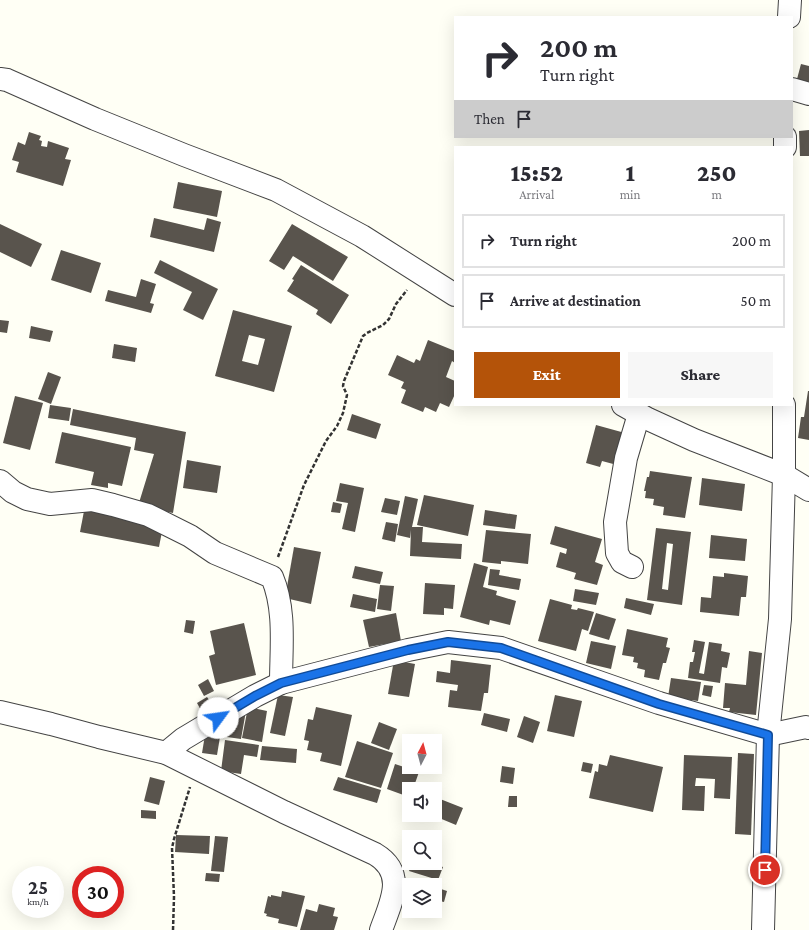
<!DOCTYPE html>
<style>
body{margin:0;font-family:"Crimson Pro",serif;background:#f7f7f7;color:#2b2b33;height:100vh;display:flex;flex-direction:column;font-size:15px;white-space:nowrap}
*{box-sizing:border-box;margin:0}
p{font-size:13px;color:#7c7c81}
.icon{flex:none;width:22px;height:22px;fill:none;stroke:currentColor;stroke-width:2;stroke-linecap:round;stroke-linejoin:round}
.map{position:relative;flex:1;overflow:hidden}
.side{position:absolute;left:454px;top:146px;width:339px;height:260px;display:flex;flex-direction:column;background:#fff;border-radius:0px;box-shadow:0 4px 16px #0002}
.side>*{flex:none}
.top-card{position:absolute;left:454px;top:16px;width:339px;height:122px;border-radius:0px;box-shadow:0 4px 16px #0002;background:#fff;color:#2b2b33;overflow:hidden}
.needle{width:26px;rotate:6deg}
.fabs{position:absolute;left:402px;top:734px;display:grid;gap:8px}
.fabs a{display:grid;place-items:center;width:40px;height:40px;border-radius:0px;background:#fff;box-shadow:0 4px 16px #0002;font-size:20px}
.speed{position:absolute;left:12px;top:866px;display:flex;gap:8px;font-size:20px;font-weight:700;text-align:center}
.speed>*{display:grid;place-content:center;width:52px;height:52px;border-radius:50%;background:#fff;box-shadow:0 4px 16px #0002;line-height:1}
.speed small{font-size:10px;font-weight:400}
.speed .limit{border:6px solid #d22;background:#fff;color:#111}
.pin{position:absolute;display:grid;place-items:center;width:34px;height:34px;color:#fff;margin:-17px;border:2px solid #fff;border-radius:50%;box-shadow:0 1px 4px #0007}
.me{position:absolute;width:44px;margin:-22px;rotate:59deg;stroke-linejoin:round;filter:drop-shadow(0 0 3px #0008)}
.turn{display:flex;align-items:center;gap:14px;height:84px;padding:0 20px;font-size:18px}
.turn .icon{width:52px;height:52px;stroke-width:2.5}
.turn b{display:block;font-size:28px;line-height:34px}
.then{display:flex;align-items:center;height:38px;padding:0 20px;background:#0003;gap:8px;font-size:15px}
.eta{display:flex;justify-content:space-evenly;align-items:center;height:68px;text-align:center}
.eta b{font-size:24px;font-weight:800;line-height:28px}
.button{display:flex;gap:8px;margin-top:auto;padding:8px 20px}
.button a{flex:1;height:46px;border-radius:0px;background:#b45309;color:#fff;font-size:16px;font-weight:800;line-height:46px;text-align:center}
.button a+a{background:#f7f7f7;color:#2b2b33}
ul{padding:0;list-style:none}
li{display:flex;align-items:center;gap:12px;height:54px;margin:0 8px 6px;padding:0 12px;border:2px solid #e1e1e2;border-radius:0px}
li div{flex:1}
li b{display:block;font-size:15px}
li em{font-style:normal}
.map>svg:first-child{display:block}
.building{fill:#59544d;fill-rule:evenodd}
.lines{fill:none;stroke-linecap:round;stroke-linejoin:round}
.minor-casing{stroke:#444;stroke-width:24}
.path{stroke:#333;stroke-width:2.5;stroke-dasharray:4 2;stroke-linecap:butt}
.minor{stroke:#fff;stroke-width:22}
.route-casing{stroke:#114b97;stroke-width:10}
.route{stroke:#1a73e8;stroke-width:7}
</style>
<div class="map">
<svg width="809" height="930" viewBox="0 0 809 930">
<rect width="100%" height="100%" fill="#fffff5"/>
<g class="building">
<path d="M801,64l8,2v16l-12,-3z"/>
<path d="M809,130v26h-9l-1,-25z"/>
<path d="M29,132l12,4 -2,4 3,1 -1,5 6,1 1,-6 21,7 -4,11 6,1 -8,26 -47,-14 3,-10 -7,-2 6,-18 7,3z"/>
<path d="M178,182l44,9 -5,26 -44,-9z"/>
<path d="M154,218l50,12 3,-12 14,4 -7,30 -64,-15z"/>
<path d="M0,224l42,20 -11,23 -31,-15z"/>
<path d="M292,224l56,33 -15,24 -40,-25 -9,14 -15,-9z"/>
<path d="M61,250l40,13 -10,30 -40,-13z"/>
<path d="M160,260l58,29 -15,31 -20,-10 9,-18 -38,-19z"/>
<path d="M301,265l48,30 -18,29 -15,-10 2,-4 -31,-19 7,-11 -2,-1z"/>
<path d="M141,279l15,5 -6,19 4,1 -3,9 -46,-12 3,-11 28,7z"/>
<path d="M233,310l59,16 -18,66 -59,-16zM249,335l16,4 -7,26 -16,-4z"/>
<path d="M0,320l9,1 -2,12 -7,-1z"/>
<path d="M31,326l22,5 -3,11 -21,-4z"/>
<path d="M428,340l27,11v12l-3,-2 -6,16 9,4v13l-6,13 -9,-4 -4,9 -11,-5 -2,5 -22,-9 5,-13 -5,-2 3,-6 -16,-7 9,-20 17,8 2,-4 4,2z"/>
<path d="M114,344l23,4 -2,14 -23,-4z"/>
<path d="M48,372l13,5 -10,27 -13,-5z"/>
<path d="M808,391h1v49l-11,-2 3,-21h3z"/>
<path d="M15,396l28,7 -13,47 -27,-7z"/>
<path d="M50,405l21,3 -2,13 -21,-3z"/>
<path d="M73,409l113,23 -13,81 -35,-7 16,-52 -20,-4 2,-12 -66,-13z"/>
<path d="M352,414l29,10 -5,15 -29,-9z"/>
<path d="M596,425l29,8 -8,32 -15,-4 -2,6 -14,-4z"/>
<path d="M62,432l69,15 -9,39 -14,-3v5l-17,-3 3,-13 -39,-9z"/>
<path d="M187,460l34,6 -4,27 -34,-5z"/>
<path d="M650,471l42,6 -7,41 -22,-3 1,-8 -11,-2 1,-6 -9,-1 1,-7h-2l3,-14h2z"/>
<path d="M702,478l43,6 -3,27 -43,-6z"/>
<path d="M340,483l24,5 -9,44 -13,-3 6,-26 -12,-2z"/>
<path d="M424,495l50,10 -6,31 -51,-11z"/>
<path d="M405,496l13,3 -6,28h11l-1,15 40,2 -1,15 -51,-3 1,-26 -1,8 -13,-3z"/>
<path d="M385,498l15,3 -3,14 -16,-3z"/>
<path d="M333,502l9,2 -2,9 -9,-1z"/>
<path d="M85,506l79,15 -5,26 -79,-15z"/>
<path d="M485,510l32,5 -2,14 -32,-4z"/>
<path d="M386,522l12,2 -3,18 -13,-3z"/>
<path d="M555,526l47,13 -7,23 8,3 -6,20 -23,-6 2,-6 -20,-6 4,-15 6,2 1,-5 -17,-5z"/>
<path d="M656,528l35,4 -9,73 -35,-5zM667,543l6,1 -5,46 -6,-1z"/>
<path d="M486,530l45,4 -3,30 -27,-3v3l-19,-2z"/>
<path d="M711,535l36,4 -2,22 -36,-3z"/>
<path d="M294,547l27,5 -10,52 -26,-6z"/>
<path d="M474,563l14,4 -5,20 14,4 -1,4 20,6 -6,24 -20,-5 -1,5 -29,-8z"/>
<path d="M355,566l28,6 -3,12 -28,-6z"/>
<path d="M490,569l10,1 -1,5 22,4 -2,11 -31,-5z"/>
<path d="M724,573l24,3 -2,21h-5l-2,19 -39,-4 1,-15 10,1 2,-22 11,1z"/>
<path d="M425,583l30,2 -2,24 -9,-1v7l-21,-1z"/>
<path d="M380,585l14,1 -3,25 -14,-2z"/>
<path d="M575,589l24,4 -3,12 -23,-4z"/>
<path d="M353,594l24,5 -2,13 -25,-5z"/>
<path d="M626,598l28,6 -3,11 -27,-7z"/>
<path d="M550,599l22,6 -1,4 6,1 1,-2 16,4 -6,19 -6,-2 -6,22 -38,-10z"/>
<path d="M396,613l5,28 -32,6 -6,-27z"/>
<path d="M596,613l20,6 -7,21 -20,-6z"/>
<path d="M186,620l9,1 -2,13 -9,-2z"/>
<path d="M244,623l12,52 -40,10 -7,-29 6,-2 -5,-23z"/>
<path d="M627,629l41,9 -2,9 4,1 -4,15h-3l-4,17 -15,-3 1,-7 -8,-2 1,-5 -5,-1 1,-5 -12,-2z"/>
<path d="M694,640l11,2 -6,31 5,1 5,-32 13,2 -1,7 9,2 -3,15 -5,-1 -2,16 -32,-5 2,-16h3l2,-10h-3z"/>
<path d="M591,641l25,5 -5,23 -25,-6z"/>
<path d="M749,651l13,2 -6,62 -27,-3 1,-4h-7l2,-25 21,2z"/>
<path d="M394,660l21,4 -6,33 -21,-3z"/>
<path d="M451,660l40,5 -3,28h-4l-3,18 -33,-4 2,-17 7,1 1,-6 -22,-3 1,-11 13,2z"/>
<path d="M671,678l30,4 -3,19 -30,-4z"/>
<path d="M208,679l6,12 -10,5 -6,-11z"/>
<path d="M704,685l9,1 -2,11 -9,-2z"/>
<path d="M278,695l15,2 -8,39 -15,-3z"/>
<path d="M555,695l27,6 -8,36 -27,-6z"/>
<path d="M207,697l6,9 -11,6 -5,-9z"/>
<path d="M248,707l19,4 -5,31 -20,-4z"/>
<path d="M316,707l36,8 -11,51 -21,-5 2,-8 -15,-3 2,-9 -5,-1 4,-21 5,1z"/>
<path d="M234,709l12,2 -5,28 -14,-2 1,-7 3,1z"/>
<path d="M484,713l26,6 -3,13 -26,-7z"/>
<path d="M524,716l16,6 -7,21 -16,-6z"/>
<path d="M379,722l18,7 -8,21 -18,-7z"/>
<path d="M205,735l15,2 -3,18 -15,-2z"/>
<path d="M225,740l34,5 -2,12 -13,-2 -3,19 -20,-3z"/>
<path d="M357,741l36,12 -12,35 -36,-11z"/>
<path d="M262,746l35,3 -1,14 -36,-3z"/>
<path d="M738,753l16,1 -3,81 -16,-1z"/>
<path d="M610,755l53,12 -10,45 -64,-14 6,-27 3,1 1,-8 8,2z"/>
<path d="M684,755l48,2 -2,42 -16,-1 1,-19 -19,-1 -1,8h10l-1,25 -22,-1z"/>
<path d="M583,762l10,2 -2,9 -10,-2z"/>
<path d="M395,764l24,8 -6,17h-4v8l-22,-8z"/>
<path d="M502,766l13,2 -2,16 -13,-2z"/>
<path d="M150,777l15,4 -6,24 -15,-4z"/>
<path d="M338,777l43,13 -4,13 -44,-13z"/>
<path d="M509,796h8v11h-9z"/>
<path d="M435,797l28,11 -7,17 -24,-10h3z"/>
<path d="M141,810l15,1v8l-15,-1z"/>
<path d="M176,835l34,1 -1,18 -34,-2z"/>
<path d="M215,836l13,1 -4,35 -13,-1z"/>
<path d="M412,863h20l11,4 -5,13 -29,-9z"/>
<path d="M206,873l14,1 -1,8 -14,-1z"/>
<path d="M407,878l21,7h-19v7l-6,-2z"/>
<path d="M435,887l12,4 -3,11 -9,-2z"/>
<path d="M282,891l23,5 -8,31 -19,-4 1,-4 -13,-3 1,-2 -3,-1 4,-17 3,1v-2l10,2z"/>
<path d="M319,904l16,4 -2,8 5,1 -4,13h-34l6,-21 11,3z"/>
</g>
<g class="lines">
<defs>
<g id="minor">
<path d="M789,17l1,-17"/>
<path d="M0,79l7,1 88,39 89,36 92,35 86,46 93,59"/>
<path d="M792,89l17,5"/>
<path d="M785,147v-10"/>
<path d="M623,405l25,14 46,21 90,35 25,15"/>
<path d="M0,481l13,11 14,7 23,5 42,-4 21,5 35,10 42,21 25,17 57,24c14,33 9,71 9,106"/>
<path d="M632,567l-10,-5 -5,-9 -2,-31 11,-64 13,-44"/>
<path d="M0,712l51,12 48,13 67,16 118,59 91,42c32,19 16,48 6,76"/>
<path d="M166,753l17,-14 25,-15 47,-28 26,-13 127,-33 40,-8 53,6 158,55 109,32 38,-8 3,1"/>
<path d="M763,930l5,-195 12,-116 4,-144v-70"/>
</g>
</defs>
<use href="#minor" class="minor-casing"/>
<g class="path">
<path d="M278,557l26,-72 22,-44 11,-15 6,-13 4,-18 -4,-9 1,-5 19,-45 4,-3 16,-8 6,-6 7,-15 11,-14"/>
<path d="M173,930l1,-33 -2,-49 2,-9 16,-52"/>
</g>
<use href="#minor" class="minor"/>
</g>
<g class="lines">
<defs>
<path id="route" d="M218,718l37,-22 26,-13 127,-33 40,-8 53,6 158,56 109,31 -3,135"/>
</defs>
<use href="#route" class="route-casing"/>
<use href="#route" class="route"/>
</g>
</svg>
<div class="fabs">
<a><svg class="needle" viewBox="-14 -14 28 28"><path d="M0-13l5 13h-10z" fill="#e53935"/><path d="M0 13l5-13h-10z" fill="#7c7c81"/></svg></a>
<a><svg class="icon" aria-label="sound" viewBox="0 0 24 24"><path d="M4 9h4l5-4v14l-5-4H4zM17 9q2 3 0 6"/></svg></a>
<a><svg class="icon" aria-label="search" viewBox="0 0 24 24"><circle cx="10" cy="10" r="6"/><path d="M15 15l6 6"/></svg></a>
<a><svg class="icon" aria-label="layers" viewBox="0 0 24 24"><path d="M12 4l9 5-9 5-9-5zM3 14l9 5 9-5"/></svg></a>
</div>
<div class="speed"><div>25<small>km/h</small></div><div class="limit">30</div></div>
<div class="pin" style="left:765px;top:870px;background:#d93025"><svg class="icon" aria-label="arrive" viewBox="0 0 24 24"><path d="M6 21V4h12l-3 4 3 4H6"/></svg></div>
<svg class="me" style="left:218px;top:718px" viewBox="-20 -20 40 40"><circle r="19" fill="#fff"/><path d="M0-13L10 11 0 6-10 11z" fill="#1a73e8"/></svg>
<div class="top-card">
<div class="turn"><svg class="icon" aria-label="right" viewBox="0 0 24 24"><path d="M7 20v-9h11M14 6l5 5-5 5"/></svg><div><b>200 m</b>Turn right</div></div>
<div class="then">Then<svg class="icon" aria-label="arrive" viewBox="0 0 24 24"><path d="M6 21V4h12l-3 4 3 4H6"/></svg></div>
</div>
<section class="side">
<div class="eta">
<div><b>15:52</b><p>Arrival</p></div>
<div><b>1</b><p>min</p></div>
<div><b>250</b><p>m</p></div>
</div>
<ul>
<li><svg class="icon" aria-label="right" viewBox="0 0 24 24"><path d="M7 20v-9h11M14 6l5 5-5 5"/></svg><div><b>Turn right</b></div><em>200 m</em></li>
<li><svg class="icon" aria-label="arrive" viewBox="0 0 24 24"><path d="M6 21V4h12l-3 4 3 4H6"/></svg><div><b>Arrive at destination</b></div><em>50 m</em></li>
</ul>
<div class="button"><a>Exit</a><a>Share</a></div>
</section>
</div>
